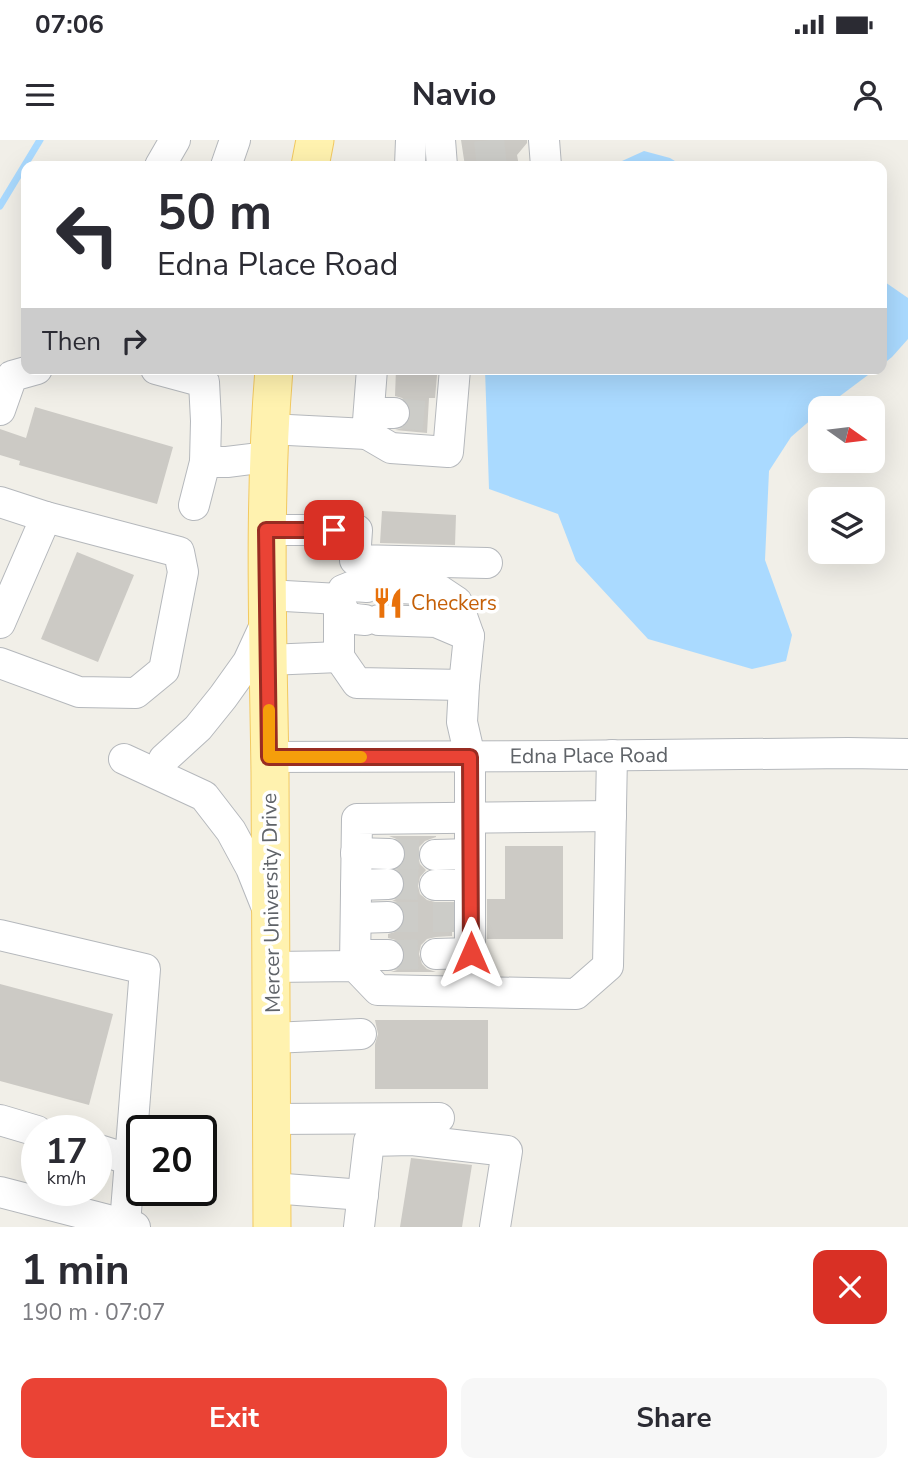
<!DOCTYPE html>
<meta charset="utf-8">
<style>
body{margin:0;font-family:"Nunito Sans",sans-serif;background:#f7f7f7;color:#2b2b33;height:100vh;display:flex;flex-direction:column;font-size:26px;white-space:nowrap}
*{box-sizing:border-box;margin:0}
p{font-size:23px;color:#7c7c81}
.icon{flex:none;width:38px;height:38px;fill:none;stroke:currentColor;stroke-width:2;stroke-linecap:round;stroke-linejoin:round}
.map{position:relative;height:1087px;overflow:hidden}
.side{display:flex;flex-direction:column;background:#fff;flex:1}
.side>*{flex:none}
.banner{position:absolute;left:21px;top:21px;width:866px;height:214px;border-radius:14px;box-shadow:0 7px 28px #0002;background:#fff;color:#2b2b33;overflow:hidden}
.needle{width:46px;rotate:104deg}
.fabs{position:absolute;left:808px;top:256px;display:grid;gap:14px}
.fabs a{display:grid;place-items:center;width:77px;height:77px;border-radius:14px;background:#fff;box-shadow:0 7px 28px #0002;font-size:35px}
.speed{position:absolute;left:21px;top:975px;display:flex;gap:14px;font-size:35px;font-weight:700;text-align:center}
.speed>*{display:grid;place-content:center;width:91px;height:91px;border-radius:50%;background:#fff;box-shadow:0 7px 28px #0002;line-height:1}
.speed small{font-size:18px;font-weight:400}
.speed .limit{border:4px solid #111;border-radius:10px;background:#fff;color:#111}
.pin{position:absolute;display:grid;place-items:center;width:60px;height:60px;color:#fff;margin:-30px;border-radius:14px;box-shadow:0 4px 10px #0006}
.me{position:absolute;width:77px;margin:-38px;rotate:0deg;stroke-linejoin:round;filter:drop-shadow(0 0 5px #0008)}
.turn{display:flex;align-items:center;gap:24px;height:147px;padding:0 21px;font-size:32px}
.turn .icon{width:91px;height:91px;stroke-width:2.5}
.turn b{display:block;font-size:49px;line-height:60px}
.then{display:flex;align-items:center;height:66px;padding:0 21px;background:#0003;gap:14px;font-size:26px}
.round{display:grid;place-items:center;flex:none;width:74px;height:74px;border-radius:14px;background:#f7f7f7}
.summary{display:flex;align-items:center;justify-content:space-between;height:119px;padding:0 21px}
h1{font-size:42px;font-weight:700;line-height:52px}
.cta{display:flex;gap:14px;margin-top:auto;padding:14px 21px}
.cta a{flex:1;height:80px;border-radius:14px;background:#ea4335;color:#fff;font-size:28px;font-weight:700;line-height:80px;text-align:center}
.cta a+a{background:#f7f7f7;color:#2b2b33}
.status{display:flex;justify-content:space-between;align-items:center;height:49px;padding:0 35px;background:#fff;direction:ltr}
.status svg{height:19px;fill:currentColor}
header{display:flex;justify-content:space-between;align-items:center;height:91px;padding:0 21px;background:#fff;font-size:32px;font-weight:700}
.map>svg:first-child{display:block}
.water{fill:#aadaff}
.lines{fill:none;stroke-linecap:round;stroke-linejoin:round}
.stream{stroke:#aadaff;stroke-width:7}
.building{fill:#cccac5}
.minor-tunnel{stroke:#ccccc8;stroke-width:30;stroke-dasharray:30 15;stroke-linecap:butt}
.minor-casing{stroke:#b5b8bc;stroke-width:32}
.major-casing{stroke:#f2c960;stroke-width:39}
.minor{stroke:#fff;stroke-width:30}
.major{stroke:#fff2af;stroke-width:37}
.route-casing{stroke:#982c22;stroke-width:18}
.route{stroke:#ea4335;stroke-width:12}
.slow{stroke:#f59e0b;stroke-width:12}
.labels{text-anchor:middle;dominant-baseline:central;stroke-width:7;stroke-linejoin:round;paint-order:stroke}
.food-label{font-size:21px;fill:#c56008;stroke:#fff;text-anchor:start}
.street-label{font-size:21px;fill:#5f6368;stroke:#fff}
</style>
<div class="status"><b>07:06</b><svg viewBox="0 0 49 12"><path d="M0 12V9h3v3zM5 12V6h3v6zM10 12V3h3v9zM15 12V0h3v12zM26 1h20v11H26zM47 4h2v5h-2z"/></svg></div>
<header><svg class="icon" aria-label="menu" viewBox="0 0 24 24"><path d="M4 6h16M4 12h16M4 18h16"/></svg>Navio<svg class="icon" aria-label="person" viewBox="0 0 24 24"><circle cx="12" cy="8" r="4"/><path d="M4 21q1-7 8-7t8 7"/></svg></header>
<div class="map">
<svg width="908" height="1087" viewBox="0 0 908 1087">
<rect width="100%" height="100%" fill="#f1efe8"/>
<g class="water">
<path d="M644,11l26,7 13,8h-72z"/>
<path d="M882,140l26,18v41l-16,18 -10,8z"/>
<path d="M485,229h391l-52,39h-3v3l-30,26 -22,34 -4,89 27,75 -6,26 -34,8 -104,-30 -72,-78 -18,-47 -69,-25z"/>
</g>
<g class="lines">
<path class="stream" d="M0,66l40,-66"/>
</g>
<g class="building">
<path d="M461,0h66v3l-10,12 2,11h-54z"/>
<path d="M396,229h34v6h7l-2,23h-6l-2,35 -32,-3 8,-2 6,-6 2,-8 -2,-10 -7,-6 -7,-2z"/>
<path d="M35,267l138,40 -16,57 -138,-39 1,-4 -20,-6v-26l26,9z"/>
<path d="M382,371l74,4 -1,30 -75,-2z"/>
<path d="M77,412l57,23 -36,87 -57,-23z"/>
<path d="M389,696h47v1l-11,4 -6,6 -1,9 2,8 6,6 -6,7 -2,9 2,8 7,6 8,2h17v34l-16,1 -9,2 -6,6 -2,9 3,10 5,5 9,3h-45l6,-2 6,-6 2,-8 -2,-10 -7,-6 -8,-2v-4l10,-3 5,-5 2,-9 -3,-10 -5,-5 -5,-1 6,-3 6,-6 1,-9 -2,-8 -6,-6 7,-6 2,-9 -1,-8 -6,-6z"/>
<path d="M505,706h58v93h-76v-40h18z"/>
<path d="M0,844l113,30 -24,91 -89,-24z"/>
<path d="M375,880h113v69h-113v-45l3,-10z"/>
<path d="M411,1018l61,7 -10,62h-62z"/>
</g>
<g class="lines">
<g class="minor-tunnel">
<path d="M489,0l3,26"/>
<path d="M394,273l34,3"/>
<path d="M389,714l46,1"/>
<path d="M388,744l47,1"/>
<path d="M388,777h83"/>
<path d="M388,815l48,-1"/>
</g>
<defs>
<g id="minor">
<path d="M440,0l2,26"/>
<path d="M544,0l2,26"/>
<path d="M160,26l15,-26"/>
<path d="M226,26l9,-26"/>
<path d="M410,26l1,-26"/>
<path d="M156,229l48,13 2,39 -1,41"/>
<path d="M0,270l12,-34 25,-7"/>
<path d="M369,273h25"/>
<path d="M269,289l98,5 5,-65"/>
<path d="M367,294l24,14 57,4 7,-83"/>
<path d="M0,362l46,15 133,35 4,20 -19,98 -28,23 -57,-1 -79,-29"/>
<path d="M194,365l11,-43h22l41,-5"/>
<path d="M266,390h91l-2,30 132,3"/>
<path d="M367,447l-14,-1 -10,4 -4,9v58l18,26 107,2 -2,37 8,35v235"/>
<path d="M380,447l59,3 18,12 12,34 -5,49"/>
<path d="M267,455l72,4c6,17 8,20 26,21"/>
<path d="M379,480l57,2 33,14"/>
<path d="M0,483l46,-106"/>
<path d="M268,520l71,-3"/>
<path id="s1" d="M269,617l287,-1 292,-3 60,1"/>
<path d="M124,619l80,37 27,35 20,37 16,40"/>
<path d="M164,619l34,-31 25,-31 25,-35 18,-39"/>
<path d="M356,713l33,1"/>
<path d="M435,715l35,-1"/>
<path d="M356,745l32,-1"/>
<path d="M435,745h35"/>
<path d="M356,778l32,-1"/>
<path d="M0,795l145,34 -20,255"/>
<path d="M436,814l35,-1"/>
<path d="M356,815h32"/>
<path d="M355,826l2,-147 254,-3"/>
<path d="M272,827l83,-1 23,24 198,4 32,-28 4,-211"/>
<path d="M272,898l89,-4"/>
<path d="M272,979l167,-1"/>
<path d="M0,980l37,11"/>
<path d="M96,1009l35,11"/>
<path d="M272,1048l91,7"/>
<path d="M0,1052l135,35"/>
<path d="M359,1087l10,-86 43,-1 95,11 -12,76"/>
</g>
<g id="major">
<path d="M310,26l5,-26"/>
<path d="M272,1087c0,-152 -1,-304 -2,-455 -2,-135 -7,-269 4,-403"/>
</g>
</defs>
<use href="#minor" class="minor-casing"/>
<use href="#major" class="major-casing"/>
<use href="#minor" class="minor"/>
<use href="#major" class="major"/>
</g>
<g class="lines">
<defs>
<path id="route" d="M334,390h-68l3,227h201l1,196"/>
</defs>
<use href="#route" class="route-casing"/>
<use href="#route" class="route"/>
<path class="slow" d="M269,570v47h92"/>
</g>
<defs>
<symbol id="restaurant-bare" viewBox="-9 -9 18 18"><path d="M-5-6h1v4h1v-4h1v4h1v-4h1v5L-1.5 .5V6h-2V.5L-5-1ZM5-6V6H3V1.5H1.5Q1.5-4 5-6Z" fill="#e8710a" stroke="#fff" stroke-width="2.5" paint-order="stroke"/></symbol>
</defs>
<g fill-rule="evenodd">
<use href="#restaurant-bare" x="366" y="441" width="44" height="44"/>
</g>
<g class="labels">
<g class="food-label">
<text x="411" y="463">Checkers</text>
</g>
<g class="street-label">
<text stroke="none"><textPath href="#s1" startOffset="320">Edna Place Road</textPath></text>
<text transform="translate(271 763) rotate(-91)">Mercer University Drive</text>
</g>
</g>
</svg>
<div class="fabs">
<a><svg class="needle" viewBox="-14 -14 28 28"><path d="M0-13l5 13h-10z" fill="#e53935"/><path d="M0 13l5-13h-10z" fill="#7c7c81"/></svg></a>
<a><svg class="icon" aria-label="layers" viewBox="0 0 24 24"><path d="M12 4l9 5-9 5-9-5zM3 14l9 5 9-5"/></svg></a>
</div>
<div class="speed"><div>17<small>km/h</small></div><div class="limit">20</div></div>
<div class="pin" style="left:334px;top:390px;background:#d93025"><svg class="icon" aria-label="arrive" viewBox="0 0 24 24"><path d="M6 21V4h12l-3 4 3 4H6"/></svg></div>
<svg class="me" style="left:471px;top:813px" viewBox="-20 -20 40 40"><path d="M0-17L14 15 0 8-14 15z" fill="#ea4335" stroke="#fff" stroke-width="4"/></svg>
<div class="banner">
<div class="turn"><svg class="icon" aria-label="left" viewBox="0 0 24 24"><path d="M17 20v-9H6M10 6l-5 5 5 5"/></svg><div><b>50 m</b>Edna Place Road</div></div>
<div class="then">Then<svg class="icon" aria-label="right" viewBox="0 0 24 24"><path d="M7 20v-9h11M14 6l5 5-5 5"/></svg></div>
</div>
</div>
<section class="side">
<div class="summary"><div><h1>1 min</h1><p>190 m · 07:07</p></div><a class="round" style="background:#d93025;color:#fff"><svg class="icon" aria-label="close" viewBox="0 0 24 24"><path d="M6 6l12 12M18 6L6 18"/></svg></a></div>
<div class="cta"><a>Exit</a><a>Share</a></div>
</section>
